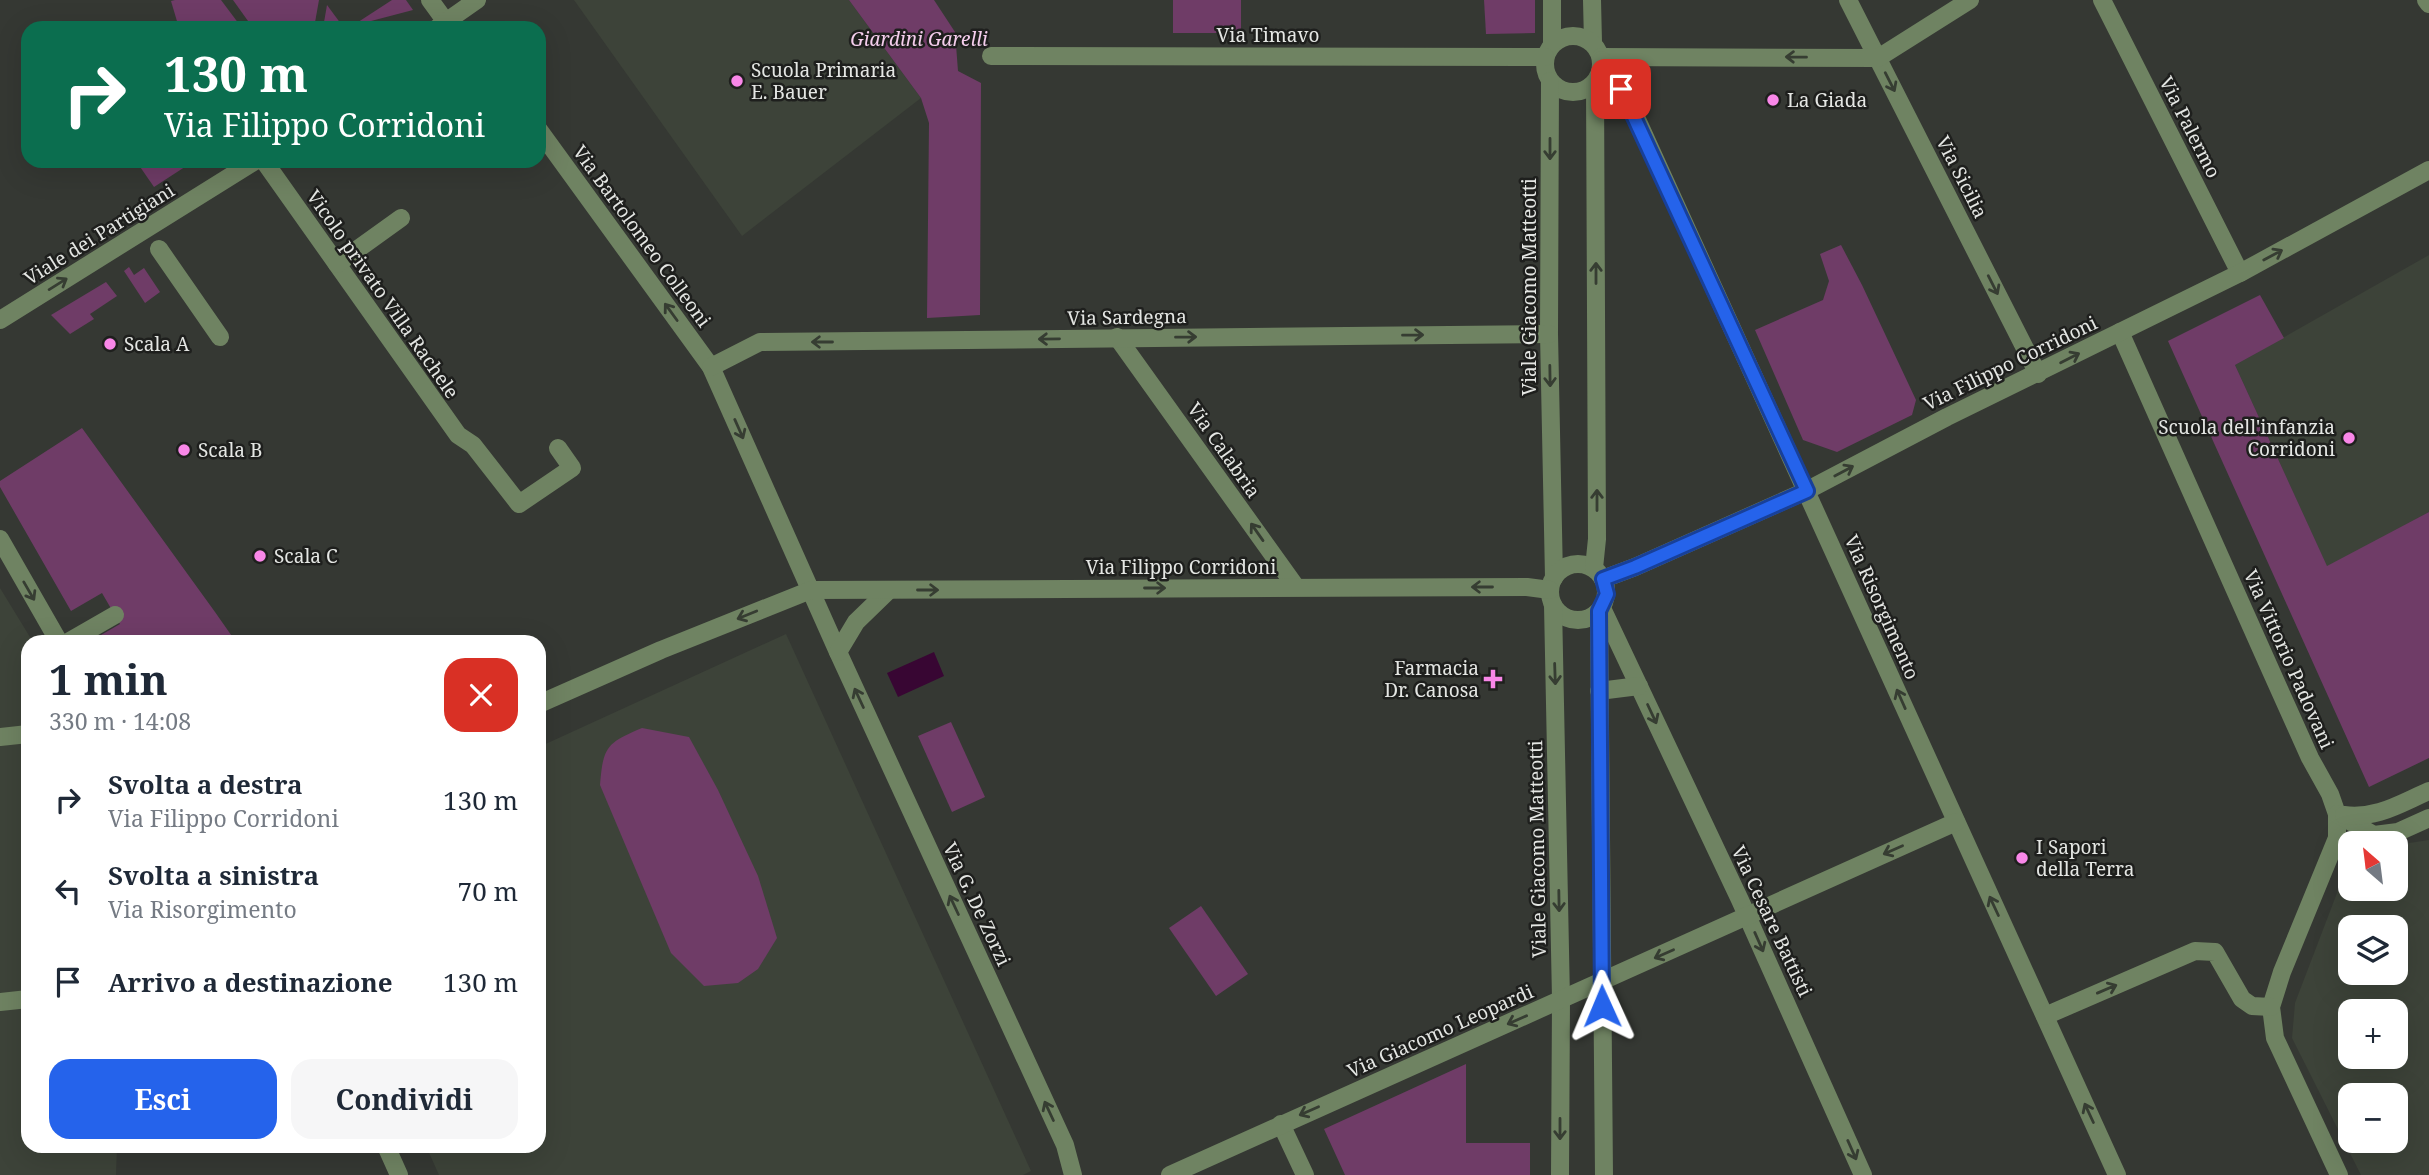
<!DOCTYPE html>
<html lang="it">
<meta charset="utf-8">
<style>
body{margin:0;font-family:"Noto Serif",serif;background:#f6f6f7;color:#1f2937;height:100vh;display:flex;flex-direction:column;font-size:26px;white-space:nowrap}
*{box-sizing:border-box;margin:0}
p{font-size:23px;color:#747a83}
.icon{flex:none;width:38px;height:38px;fill:none;stroke:currentColor;stroke-width:2;stroke-linecap:round;stroke-linejoin:round}
.map{position:relative;flex:1;overflow:hidden}
.details{position:absolute;left:21px;top:635px;width:525px;height:518px;display:flex;flex-direction:column;background:#fff;border-radius:21px;box-shadow:0 7px 28px #0002}
.details>*{flex:none}
.top-card{position:absolute;left:21px;top:21px;width:525px;height:147px;border-radius:21px;box-shadow:0 7px 28px #0002;background:#0b6e4f;color:#fff;overflow:hidden}
.needle{width:46px;rotate:332deg}
.controls{position:absolute;left:2338px;top:831px;display:grid;gap:14px}
.controls a{display:grid;place-items:center;width:70px;height:70px;border-radius:14px;background:#fff;box-shadow:0 7px 28px #0002;font-size:35px}
.pin{position:absolute;display:grid;place-items:center;width:60px;height:60px;color:#fff;margin:-30px;border-radius:14px;box-shadow:0 4px 10px #0006}
.me{position:absolute;width:77px;margin:-38px;rotate:359deg;stroke-linejoin:round;filter:drop-shadow(0 0 5px #0008)}
.turn{display:flex;align-items:center;gap:24px;height:147px;padding:0 28px;font-size:32px}
.turn .icon{width:91px;height:91px;stroke-width:2.5}
.turn b{display:block;font-size:49px;line-height:60px}
.round{display:grid;place-items:center;flex:none;width:74px;height:74px;border-radius:21px;background:#f6f6f7}
.headline{display:flex;align-items:center;justify-content:space-between;height:119px;padding:0 28px}
h1{font-size:42px;font-weight:700;line-height:52px}
.button{display:flex;gap:14px;margin-top:auto;padding:14px 28px}
.button a{flex:1;height:80px;border-radius:21px;background:#2563eb;color:#fff;font-size:28px;font-weight:700;line-height:80px;text-align:center}
.button a+a{background:#f6f6f7;color:#1f2937}
ul{padding:0;list-style:none}
li{display:flex;align-items:center;gap:21px;height:91px;padding:0 28px}
li div{flex:1}
li b{display:block;font-size:26px}
li em{font-style:normal}
.map>svg:first-child{display:block}
.built{fill:#3d4339;fill-rule:evenodd}
.green{fill:#6f3c67}
.water{fill:#380633}
.lines{fill:none;stroke-linecap:round;stroke-linejoin:round}
.minor{stroke:#6f8362;stroke-width:18}
.oneway{stroke:#363d32}
.route-casing{stroke:#184099;stroke-width:18}
.route{stroke:#2563eb;stroke-width:12}
.poi-dot{fill:#f987e8;stroke:#1e1f1d;stroke-width:2.5}
.labels{text-anchor:middle;dominant-baseline:central;stroke-width:5;stroke-linejoin:round;paint-order:stroke}
.street-label{font-size:19px;fill:#e4e6e3;stroke:#1e1f1d}
.park-label{font-size:19px;font-style:italic;fill:#f5ceed;stroke:#1e1f1d}
.poi-label{font-size:19px;fill:#e4e6e3;stroke:#1e1f1d;text-anchor:start}
</style>
<div class="map">
<svg width="2429" height="1175" viewBox="0 0 2429 1175">
<rect width="100%" height="100%" fill="#353833"/>
<g class="built">
<path d="M574,0h275l72,98 -179,138z"/>
<path d="M2429,255v257l-102,55 -92,-202z"/>
<path d="M0,588l33,54h-5v504h89l-1,29h-116z"/>
<path d="M786,634l245,537 -8,4h-584l-13,-29h113v-399z"/>
<path d="M2429,840v335h-68l-69,-137 3,-35 55,-144v30h46v-44zM2350,928h46v45h-46zM2350,1012h46v45h-46zM2350,1096h46v45h-46z"/>
</g>
<g class="green">
<path d="M175,0h46l21,28h-63l-8,-27z"/>
<path d="M233,0h86l-5,28h-61z"/>
<path d="M392,0h14l7,10 -61,16z"/>
<path d="M849,0h85l21,32 3,39 23,12 -1,232 -53,3 2,-195 -8,-25z"/>
<rect x="1173" y="0" width="68" height="33"/>
<path d="M1484,0h51v33l-49,1z"/>
<path d="M327,5l17,23h-21z"/>
<path d="M136,161h58l-40,26z"/>
<path d="M1841,245l21,40 54,115 -4,15 -75,37 -34,-12 -48,-110 68,-30 6,-19 -9,-27z"/>
<path d="M129,267l5,8 10,-7 16,24 -15,11 -21,-32z"/>
<path d="M106,282l11,14 -27,18 4,5 -24,15 -19,-19z"/>
<path d="M2260,295l24,43 -49,27 92,201 102,-54v246l-60,29 -201,-446z"/>
<path d="M82,428l133,184 21,30h-147l31,-18 -18,-31 -31,18 -71,-124v-6z"/>
<path d="M951,722l34,75 -33,15 -34,-76z"/>
<path d="M642,728l47,9 29,53 40,86 19,62 -19,31 -20,14 -34,3 -33,-33 -71,-168c3,-39 7,-42 42,-57z"/>
<path d="M1201,906l47,68 -32,22 -47,-68z"/>
<path d="M1466,1064v79h64v32h-185l-21,-46z"/>
</g>
<path class="water" d="M934,652l10,24 -46,21 -11,-24z"/>
<g class="lines">
<g class="minor">
<path d="M430,0l16,22"/>
<path d="M1592,0l1,42"/>
<path d="M1848,0l190,374"/>
<path d="M2102,0l138,273"/>
<path d="M2426,0l3,4"/>
<path d="M437,28l40,-28"/>
<circle cx="1573" cy="64" r="28"/>
<path d="M1552,44v-44"/>
<path d="M991,56l554,1"/>
<path d="M1601,57l277,1 92,-58"/>
<path d="M1602,60l23,33 492,1082"/>
<path d="M1550,81l-1,253 5,244"/>
<path d="M539,130l172,237 127,285 227,493 8,30"/>
<path d="M264,161l194,274 15,10 46,59 53,-36 -14,-20"/>
<path d="M159,249l61,88"/>
<path d="M337,264l64,-46"/>
<path d="M0,320l255,-159"/>
<path d="M2120,332l151,339 39,87 20,36 7,20v24l-55,134 -11,35 4,31 64,137"/>
<path d="M1117,337l179,250"/>
<path d="M711,367l49,-25 789,-8"/>
<path d="M0,539l59,103"/>
<circle cx="1578" cy="592" r="28"/>
<path d="M1594,568l3,-29 -2,-457"/>
<path d="M1603,579l32,-12 171,-76 141,-74 293,-144 189,-103"/>
<path d="M1553,605l8,394 -1,176"/>
<path d="M1602,608l138,292 123,275"/>
<path d="M1599,612l5,563"/>
<path d="M68,642l47,-27"/>
<path d="M838,652l18,-30 33,-32"/>
<path d="M1599,691l40,-5"/>
<path d="M539,704l122,-54 150,-60 716,-3 23,3"/>
<path d="M0,737l28,-3"/>
<path d="M2337,814l37,21 24,-3 31,-14"/>
<path d="M2344,815c33,4 55,-11 85,-24"/>
<path d="M0,1002l28,-3"/>
<path d="M2045,1016l150,-65 20,1 27,47 10,7 19,1"/>
<path d="M1281,1124l24,51"/>
<path d="M386,1146l13,29"/>
<path d="M1170,1175l786,-353"/>
</g>
</g>
<defs><path id="oneway-shaft" d="M-6 0H5M1.5-3L5.5 0L1.5 3" fill="none" stroke-width="1.6" stroke-linecap="round" stroke-linejoin="round" transform="scale(1.75)"/></defs>
<g class="oneway">
<use href="#oneway-shaft" transform="translate(1796 57) rotate(-179)"/>
<use href="#oneway-shaft" transform="translate(1890 82) rotate(63)"/>
<use href="#oneway-shaft" transform="translate(1550 149) rotate(90)"/>
<use href="#oneway-shaft" transform="translate(2273 255) rotate(-28)"/>
<use href="#oneway-shaft" transform="translate(1596 273) rotate(-90)"/>
<use href="#oneway-shaft" transform="translate(58 284) rotate(-32)"/>
<use href="#oneway-shaft" transform="translate(1993 285) rotate(63)"/>
<use href="#oneway-shaft" transform="translate(671 312) rotate(-126)"/>
<use href="#oneway-shaft" transform="translate(1413 335) rotate(-1)"/>
<use href="#oneway-shaft" transform="translate(1186 337) rotate(-1)"/>
<use href="#oneway-shaft" transform="translate(1049 339) rotate(179)"/>
<use href="#oneway-shaft" transform="translate(822 342) rotate(180)"/>
<use href="#oneway-shaft" transform="translate(2070 358) rotate(-27)"/>
<use href="#oneway-shaft" transform="translate(1550 376) rotate(89)"/>
<use href="#oneway-shaft" transform="translate(739 429) rotate(66)"/>
<use href="#oneway-shaft" transform="translate(1844 471) rotate(-28)"/>
<use href="#oneway-shaft" transform="translate(1597 500) rotate(-90)"/>
<use href="#oneway-shaft" transform="translate(1257 532) rotate(-125)"/>
<use href="#oneway-shaft" transform="translate(1482 587) rotate(180)"/>
<use href="#oneway-shaft" transform="translate(1155 588)"/>
<use href="#oneway-shaft" transform="translate(928 590)"/>
<use href="#oneway-shaft" transform="translate(29 591) rotate(60)"/>
<use href="#oneway-shaft" transform="translate(747 615) rotate(158)"/>
<use href="#oneway-shaft" transform="translate(1555 674) rotate(88)"/>
<use href="#oneway-shaft" transform="translate(859 698) rotate(-115)"/>
<use href="#oneway-shaft" transform="translate(1901 699) rotate(-114)"/>
<use href="#oneway-shaft" transform="translate(1652 714) rotate(65)"/>
<use href="#oneway-shaft" transform="translate(1893 850) rotate(156)"/>
<use href="#oneway-shaft" transform="translate(1559 901) rotate(89)"/>
<use href="#oneway-shaft" transform="translate(954 905) rotate(-115)"/>
<use href="#oneway-shaft" transform="translate(1994 906) rotate(-115)"/>
<use href="#oneway-shaft" transform="translate(1759 942) rotate(66)"/>
<use href="#oneway-shaft" transform="translate(1664 954) rotate(156)"/>
<use href="#oneway-shaft" transform="translate(2107 989) rotate(-23)"/>
<use href="#oneway-shaft" transform="translate(1517 1020) rotate(156)"/>
<use href="#oneway-shaft" transform="translate(1049 1111) rotate(-115)"/>
<use href="#oneway-shaft" transform="translate(1309 1111) rotate(156)"/>
<use href="#oneway-shaft" transform="translate(2089 1113) rotate(-115)"/>
<use href="#oneway-shaft" transform="translate(1560 1129) rotate(90)"/>
<use href="#oneway-shaft" transform="translate(1852 1150) rotate(66)"/>
</g>
<g class="lines">
<defs>
<path id="route" d="M1602,1006l-3,-395 8,-17 -4,-15 32,-12 172,-76 -186,-402"/>
</defs>
<use href="#route" class="route-casing"/>
<use href="#route" class="route"/>
</g>
<g class="poi-dot">
<circle cx="737" cy="81" r="7"/>
<circle cx="1773" cy="100" r="7"/>
<circle cx="110" cy="344" r="7"/>
<circle cx="2349" cy="438" r="7"/>
<circle cx="184" cy="450" r="7"/>
<circle cx="260" cy="556" r="7"/>
<path d="M1489.5 668.5h7v7h7v7h-7v7h-7v-7h-7v-7h7z"/>
<circle cx="2022" cy="858" r="7"/>
</g>
<g class="labels">
<g class="street-label">
<text x="1268" y="35">Via Timavo</text>
<text transform="translate(2190 127) rotate(63)">Via Palermo</text>
<text transform="translate(1962 177) rotate(63)">Via Sicilia</text>
<text transform="translate(99 234) rotate(-32)">Viale dei Partigiani</text>
<text transform="translate(642 236) rotate(54)">Via Bartolomeo Colleoni</text>
<text transform="translate(1529 287) rotate(-90)">Viale Giacomo Matteotti</text>
<text transform="translate(383 294) rotate(55)">Vicolo privato Villa Rachele</text>
<text transform="translate(1127 317) rotate(-1)">Via Sardegna</text>
<text transform="translate(2010 363) rotate(-26)">Via Filippo Corridoni</text>
<text transform="translate(1224 450) rotate(55)">Via Calabria</text>
<text x="1181" y="567">Via Filippo Corridoni</text>
<text transform="translate(1882 607) rotate(66)">Via Risorgimento</text>
<text transform="translate(2289 659) rotate(66)">Via Vittorio Padovani</text>
<text transform="translate(1537 849) rotate(-91)">Viale Giacomo Matteotti</text>
<text transform="translate(977 904) rotate(65)">Via G. De Zorzi</text>
<text transform="translate(1772 921) rotate(65)">Via Cesare Battisti</text>
<text transform="translate(1440 1031) rotate(-24)">Via Giacomo Leopardi</text>
</g>
<g class="park-label">
<text x="919" y="39">Giardini Garelli</text>
</g>
<g class="poi-label">
<text x="751" y="70">Scuola Primaria<tspan x="751" dy="22">E. Bauer</tspan></text>
<text x="1787" y="100">La Giada</text>
<text x="124" y="344">Scala A</text>
<text x="2335" y="427" text-anchor="end">Scuola dell'infanzia<tspan x="2335" dy="22">Corridoni</tspan></text>
<text x="198" y="450">Scala B</text>
<text x="274" y="556">Scala C</text>
<text x="1479" y="668" text-anchor="end">Farmacia<tspan x="1479" dy="22">Dr. Canosa</tspan></text>
<text x="2036" y="847">I Sapori<tspan x="2036" dy="22">della Terra</tspan></text>
</g>
</g>
</svg>
<div class="controls">
<a><svg class="needle" viewBox="-14 -14 28 28"><path d="M0-13l5 13h-10z" fill="#e53935"/><path d="M0 13l5-13h-10z" fill="#747a83"/></svg></a>
<a><svg class="icon" aria-label="layers" viewBox="0 0 24 24"><path d="M12 4l9 5-9 5-9-5zM3 14l9 5 9-5"/></svg></a>
<a>+</a>
<a>−</a>
</div>
<div class="pin" style="left:1621px;top:89px;background:#d93025"><svg class="icon" aria-label="arrive" viewBox="0 0 24 24"><path d="M6 21V4h12l-3 4 3 4H6"/></svg></div>
<svg class="me" style="left:1602px;top:1006px" viewBox="-20 -20 40 40"><path d="M0-17L14 15 0 8-14 15z" fill="#2563eb" stroke="#fff" stroke-width="4"/></svg>
<div class="top-card">
<div class="turn"><svg class="icon" aria-label="right" viewBox="0 0 24 24"><path d="M7 20v-9h11M14 6l5 5-5 5"/></svg><div><b>130 m</b>Via Filippo Corridoni</div></div>
</div>
<section class="details">
<div class="headline"><div><h1>1 min</h1><p>330 m · 14:08</p></div><a class="round" style="background:#d93025;color:#fff"><svg class="icon" aria-label="close" viewBox="0 0 24 24"><path d="M6 6l12 12M18 6L6 18"/></svg></a></div>
<ul>
<li><svg class="icon" aria-label="right" viewBox="0 0 24 24"><path d="M7 20v-9h11M14 6l5 5-5 5"/></svg><div><b>Svolta a destra</b><p>Via Filippo Corridoni</p></div><em>130 m</em></li>
<li><svg class="icon" aria-label="left" viewBox="0 0 24 24"><path d="M17 20v-9H6M10 6l-5 5 5 5"/></svg><div><b>Svolta a sinistra</b><p>Via Risorgimento</p></div><em>70 m</em></li>
<li><svg class="icon" aria-label="arrive" viewBox="0 0 24 24"><path d="M6 21V4h12l-3 4 3 4H6"/></svg><div><b>Arrivo a destinazione</b></div><em>130 m</em></li>
</ul>
<div class="button"><a>Esci</a><a>Condividi</a></div>
</section>
</div>
